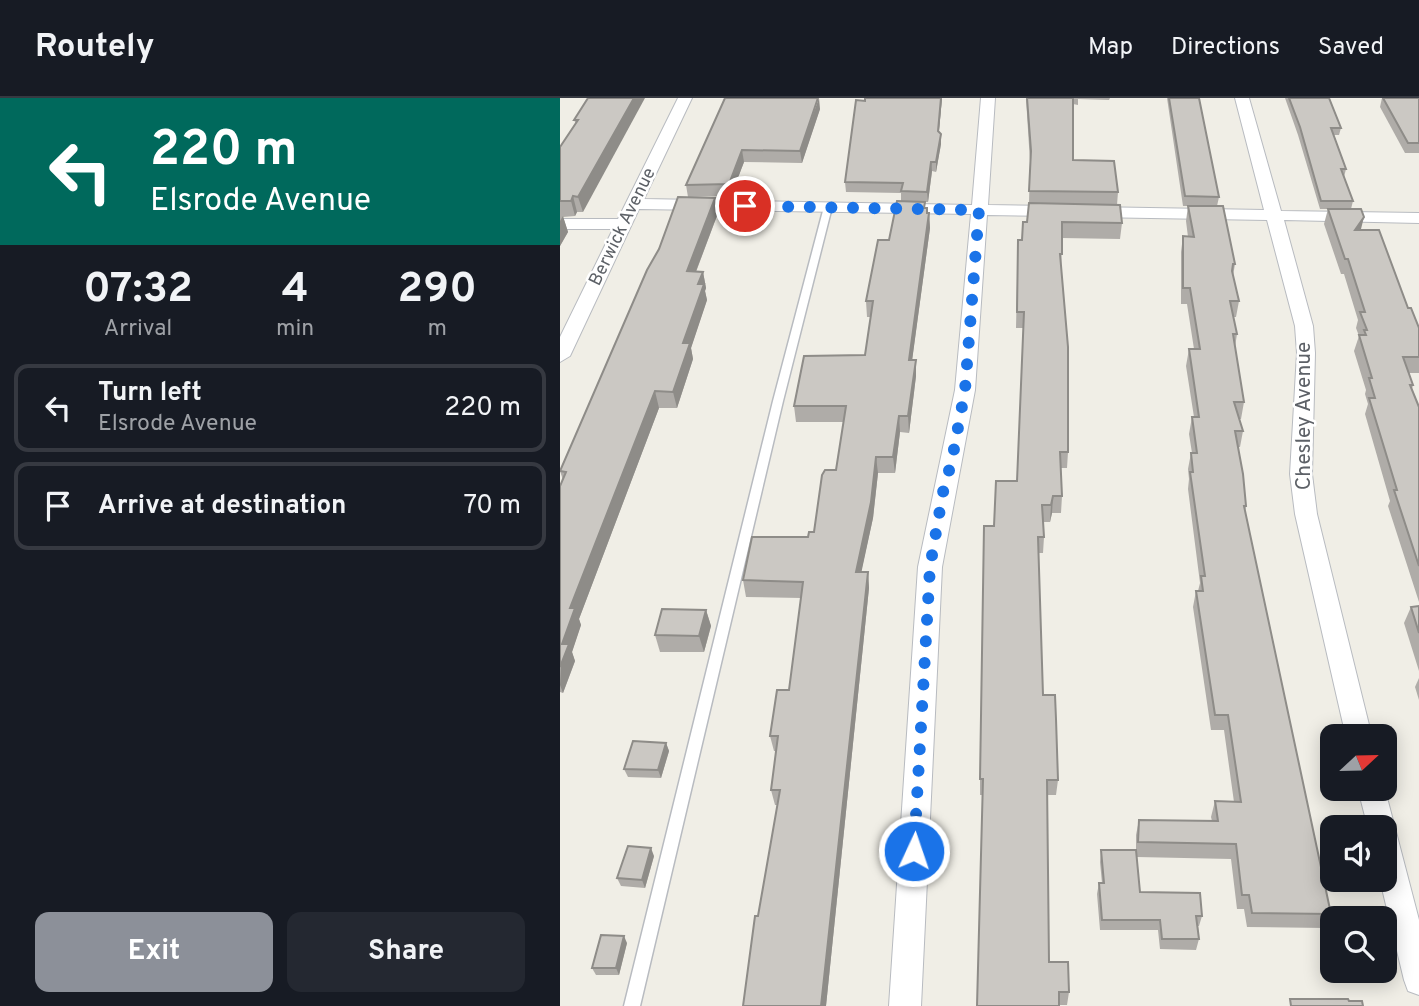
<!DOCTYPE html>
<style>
body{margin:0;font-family:Overpass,sans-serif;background:#242831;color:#f1f3f6;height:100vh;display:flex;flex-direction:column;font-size:26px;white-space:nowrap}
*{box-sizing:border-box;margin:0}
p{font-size:23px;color:#9ea1a6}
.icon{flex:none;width:38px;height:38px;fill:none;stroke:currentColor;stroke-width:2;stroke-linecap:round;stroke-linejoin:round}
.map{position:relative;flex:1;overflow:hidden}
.sheet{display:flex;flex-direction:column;background:#171b24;width:560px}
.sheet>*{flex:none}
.top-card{background:#00695c;color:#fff;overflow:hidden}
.needle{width:46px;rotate:68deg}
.fabs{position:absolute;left:760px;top:626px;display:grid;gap:14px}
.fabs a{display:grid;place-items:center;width:77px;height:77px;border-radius:14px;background:#171b24;box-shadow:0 4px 18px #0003;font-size:35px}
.pin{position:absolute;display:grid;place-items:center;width:60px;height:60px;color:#fff;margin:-30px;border:4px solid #fff;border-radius:50%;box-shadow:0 2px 7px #0007}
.me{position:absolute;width:77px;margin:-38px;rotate:3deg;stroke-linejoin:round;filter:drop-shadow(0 0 5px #0008)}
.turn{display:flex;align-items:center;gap:24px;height:147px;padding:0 35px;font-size:32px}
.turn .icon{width:91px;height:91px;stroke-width:2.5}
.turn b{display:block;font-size:49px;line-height:60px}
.eta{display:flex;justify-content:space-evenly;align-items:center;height:119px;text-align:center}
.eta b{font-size:42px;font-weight:700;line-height:49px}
.primary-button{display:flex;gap:14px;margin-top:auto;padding:14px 35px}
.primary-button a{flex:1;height:80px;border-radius:14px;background:#8c9099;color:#fff;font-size:28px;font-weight:700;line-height:80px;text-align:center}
.primary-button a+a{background:#242831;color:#f1f3f6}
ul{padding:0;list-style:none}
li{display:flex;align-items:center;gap:21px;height:88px;margin:0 14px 10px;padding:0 21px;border:4px solid #363941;border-radius:14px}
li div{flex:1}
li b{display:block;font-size:26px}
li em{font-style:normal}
header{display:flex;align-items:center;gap:42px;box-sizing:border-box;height:98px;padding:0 35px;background:#171b24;border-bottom:2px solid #363941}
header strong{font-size:33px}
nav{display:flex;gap:38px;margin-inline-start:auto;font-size:24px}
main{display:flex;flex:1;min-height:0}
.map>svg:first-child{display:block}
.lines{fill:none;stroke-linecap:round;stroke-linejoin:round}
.lane-casing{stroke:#b8bbc0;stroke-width:3}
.street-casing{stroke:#b8bbc0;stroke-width:2}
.lane{fill:#fff;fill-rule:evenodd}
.street{fill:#fff;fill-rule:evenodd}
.wall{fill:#afaca8}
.shaded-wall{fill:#8e8c88}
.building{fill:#cbc8c3;stroke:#8e8c88;stroke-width:2}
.route{stroke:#1a73e8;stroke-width:12;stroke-dasharray:0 21.6}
.labels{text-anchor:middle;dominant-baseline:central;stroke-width:5;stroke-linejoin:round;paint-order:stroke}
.far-street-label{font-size:18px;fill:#5d6167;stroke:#fff}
.street-label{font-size:21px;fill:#5d6167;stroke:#fff}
</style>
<header>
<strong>Routely</strong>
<nav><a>Map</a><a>Directions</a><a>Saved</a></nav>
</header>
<main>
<section class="sheet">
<div class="top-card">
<div class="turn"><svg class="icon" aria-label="left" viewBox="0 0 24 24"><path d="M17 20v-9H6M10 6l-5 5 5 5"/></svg><div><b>220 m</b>Elsrode Avenue</div></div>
</div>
<div class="eta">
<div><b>07:32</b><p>Arrival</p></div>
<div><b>4</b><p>min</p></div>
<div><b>290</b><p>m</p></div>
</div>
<ul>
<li><svg class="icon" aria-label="left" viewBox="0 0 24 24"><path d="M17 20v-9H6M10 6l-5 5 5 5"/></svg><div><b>Turn left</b><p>Elsrode Avenue</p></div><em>220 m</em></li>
<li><svg class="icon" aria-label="arrive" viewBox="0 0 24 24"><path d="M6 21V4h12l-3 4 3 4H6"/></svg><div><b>Arrive at destination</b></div><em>70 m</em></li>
</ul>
<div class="primary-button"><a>Exit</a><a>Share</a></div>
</section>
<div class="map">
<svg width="859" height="908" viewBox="0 0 859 908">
<rect width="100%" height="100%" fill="#f0eee6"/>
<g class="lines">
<defs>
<path id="lane" d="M268,106l4,3 -49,194 -143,605h-16l149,-605 51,-194z"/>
<g id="street">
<path d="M118,0h14l-48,101 328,6 9,-107h14l-7,107 70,1 8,5 -8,5 -71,-1 -12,175 -33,177 -21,439h-32l29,-439 37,-177 16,-176 -332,-5 -69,147 -10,6v-25l53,-108h-53v-10h58z"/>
<path d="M675,0h14l32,113 138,2v10l-135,-3 29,106 2,27 -3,121 5,40 55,223h-26l-51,-223 -5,-40 7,-121 -2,-27 -28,-106 -175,-3 -8,-5 8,-5 172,3z"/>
<path d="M824,688l35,134v75l-11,-4 -4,-11 -24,-100h4v-52h-16l-10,-39h26z"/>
</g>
</defs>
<use href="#lane" class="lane-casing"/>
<use href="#street" class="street-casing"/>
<use href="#lane" class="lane"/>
<use href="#street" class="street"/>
</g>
<g class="wall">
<path d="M28,0l-5,114h-6l-2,4 -12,1 5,15 -8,14v-99l16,-23 -2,-4z"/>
<path d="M165,0l95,11 -18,54 -58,-1 -13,34 -43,1 -2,-12z"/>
<path d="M305,0h77l-3,34 2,2v10l-5,28 -4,-1 -4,31 -27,-1v-8l-55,-1 -1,-10z"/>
<path d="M466,0h84l-1,2 -31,-1v6l-5,-1v56l45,32 -1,13 5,18 -2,16 -58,-1 -1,32 7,182 -1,16h-6l1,28 -1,17h-9l-2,9h-7l1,15 -1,16h-5l5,142 15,85 -2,15h-9l2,167 20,30 -2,13h-8l-77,-210h-2v-16l14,-253 23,-45 6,-153h-7l2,-88h4l5,-18 2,-19 1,-41z"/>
<path d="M607,0h32l20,99 -2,9 18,58 -2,12 6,25 -3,16h-3l4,17 -2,13 9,55 -3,17h-2l4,12 -3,16h-2l8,59 -1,5 86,403 -6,14 -78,-1 -3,-18h-7l-6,-50 -94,-2 3,35 62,24 -3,10h-1l1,13 -3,11 -36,-1 -2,-19h-58l-3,-36 2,-11h3l-2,-21 1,-12h35v-15l3,-15 73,1 -1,-4 4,-16 19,1 -10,-72h-13l-18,-123 3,-16h2l2,-8 -12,-94 1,-10 -1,-10 3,-16h1l-3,-19 3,-17h2l-8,-51 3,-17h5l-7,-45h-6v-52l2,-16 5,1 -2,-16 2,-15h-5z"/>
<path d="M725,0h44l12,30 -2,7h-5l12,34 -2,8 9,24 -2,8 10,21 58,98v45h-10l4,12 -1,4 7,18v195l-31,-96 2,-5 -25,-87 3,-10 -3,-10 1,-4 -12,-39 5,-15 -3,-8 2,-8 -14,-46h-3l-17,-50 4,-15h-8l-22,-74z"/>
<path d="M822,0h37v55h-14l-25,-46z"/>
<path d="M365,104v6l2,5h2l1,15 -18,132 4,16 -7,57 -9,-1 -5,41h-17l-5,45 -12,54h7l1,16 -43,418h-83l35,-201h-3l-4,-15 5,-39h-2l-4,-15 19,-46 12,-92 -55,-1 -3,-17 71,-48 22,-62 8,-48h-48l-2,-16 71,-51 6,-38h-4l-1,-16 23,-61z"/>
<path d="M158,115l-22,59h7l3,16 -1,3 2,9 -16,48 2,11 -16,49h-18l-80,211 2,6 -9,27 3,9 -12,32 -3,-1v-206l3,-6 -3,-9z"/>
<path d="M859,508v65l-15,-48 7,-16z"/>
<path d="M146,512l5,16 -7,26h-44l-5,-17z"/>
<path d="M859,580v22l-4,-13z"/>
<path d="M106,645l3,8 -8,27 -33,-1 -4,-8z"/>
<path d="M94,758l-9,32 -24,-2 -4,-8z"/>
<path d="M67,845l-8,32h-23l-4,-7z"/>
</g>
<g class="shaded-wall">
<path d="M74,0h11l-62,114 -5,-15z"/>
<path d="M259,0l1,11 -18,54 -2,-12z"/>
<path d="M381,0h1l-4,42v-9z"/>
<path d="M381,36v10l-5,28v-10z"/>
<path d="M182,52l2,12 -13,34 -2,-12z"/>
<path d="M371,64l1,9 -4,31 -1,-10z"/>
<path d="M13,98l4,16 -2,4 -4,-15z"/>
<path d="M155,100l3,15 -28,74 -3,-16z"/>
<path d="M367,110l1,14 1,-9 1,15 -20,148 -1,-16z"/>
<path d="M3,118l5,16 -8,14v-25z"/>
<path d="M804,119l-4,16 -5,-3z"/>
<path d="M143,174l3,16 -1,3 2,9 -16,48 2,11 -16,49 -4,-16 10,-49 15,-59z"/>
<path d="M356,262v16l-7,57 -1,-17z"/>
<path d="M95,293l4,17 -80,211 2,6 -9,27 3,9 -12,32 -3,-8 2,-41 8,-36z"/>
<path d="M339,318l1,16 -5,41 -2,-16z"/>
<path d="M316,359l2,16 -5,45 -15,70 -2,-16z"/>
<path d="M493,398l-1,17 -2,9 1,-17z"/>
<path d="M308,474l1,16 -43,418h-5z"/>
<path d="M146,512l5,16 -7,26 -5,-16z"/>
<path d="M106,645l3,8 -8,27 -3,-8z"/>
<path d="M91,750l3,8 -9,32 -3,-8z"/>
<path d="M64,838l3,7 -8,32 -3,-7z"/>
</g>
<g class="building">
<path d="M28,0h46l-56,99 -5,-1 -2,5h-11v-54l18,-27h-4z"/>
<path d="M165,0h93l-18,53 -58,-1 -13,34 -43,1z"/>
<path d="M305,0h76l-3,33 3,3 -5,28h-5l-4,30 -26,-1 2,-8 -58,-1 11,-82 9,1z"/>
<path d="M467,0h46v62l41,1 4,31 -89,-1 2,-40z"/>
<path d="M609,0h30l20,99 -34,-1z"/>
<path d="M729,0h40l12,30h-10l15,41h-5l12,32h-32l-21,-74z"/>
<path d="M823,0h36v45h-11z"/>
<path d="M118,99l37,1 -28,73 16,1 -5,12h6l-21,59h7l-17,49 -18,-1 -85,217h5l-13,36h7l-9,23v-181l6,-14 -6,-1 87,-201 12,-21z"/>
<path d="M337,103l28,1 -1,6h3v5h2l-20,147h7l-8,56h-9l-6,41h-17l-5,45 -15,70h12l-47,434h-78l12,-90h3l22,-126h-9l7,-54h-8l7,-46h12l14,-108 -60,-2 9,-43h56l1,-5h5l8,-57 3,-5h11l10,-64h-52l10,-50 61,-1 8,-54h-7l12,-61h11z"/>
<path d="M469,105l91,2 2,18 -60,-1v32h-2l8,93v105h-8l2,44h-9l-2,9h-9l2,32h-6l5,158h12l1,24 2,61h-11l2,182h19l1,30h-10v14h-82l6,-227h-3l4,-253h10l2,-45h21l7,-169h-7l1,-72h4l1,-18h4z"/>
<path d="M628,108h35l12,58h-2l-1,7 7,30h-9l7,33h-4l11,68h-10l9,29h-8l8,43 3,32h-2l87,408 -79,-1 -3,-18h-7l-6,-51 -98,-2 1,-22 79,1 -3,-20 26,1 -13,-87h-13l-19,-124h7l-2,-15h4l-15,-104h3l-2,-19h6l-5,-36h7l-10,-68h11l-10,-61h-7v-52l11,1z"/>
<path d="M768,111h33l3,8 -9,13h24l29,78h3l8,20v29h-16l10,28h-3l9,22v159l-25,-76h3l-28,-92h6l-6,-20h3l-13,-43h7l-2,-5h3l-7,-18h5l-17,-53h-3z"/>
<path d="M859,508v27l-8,-26z"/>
<path d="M102,511l44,1 -7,26 -44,-1z"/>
<path d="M73,643l33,2 -8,27 -34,-1z"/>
<path d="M68,748l23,2 -9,32 -25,-2z"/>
<path d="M541,752h35l4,42 60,1 2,23h-6l3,23h-37l-2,-19h-58l-3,-37h5z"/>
<path d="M41,837l23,1 -8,32h-24z"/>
<path d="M730,901h58l1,2h13l1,5h-72z"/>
</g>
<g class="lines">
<path class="route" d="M185,108l234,4 -14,180 -13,70 -9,32 -13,75 -16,284"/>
</g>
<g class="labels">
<g class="far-street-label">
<text transform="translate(63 129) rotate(-64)">Berwick Avenue</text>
</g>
<g class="street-label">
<text transform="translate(744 318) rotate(-90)">Chesley Avenue</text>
</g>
</g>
</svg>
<div class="fabs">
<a><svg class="needle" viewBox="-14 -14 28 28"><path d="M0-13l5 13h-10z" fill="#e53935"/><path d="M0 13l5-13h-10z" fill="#9ea1a6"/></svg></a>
<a><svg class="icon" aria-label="sound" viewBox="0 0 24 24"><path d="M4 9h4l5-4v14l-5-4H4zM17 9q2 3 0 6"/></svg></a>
<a><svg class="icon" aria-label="search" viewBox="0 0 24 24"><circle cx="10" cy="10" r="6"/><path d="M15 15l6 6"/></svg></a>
</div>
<div class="pin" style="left:185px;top:108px;background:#d93025"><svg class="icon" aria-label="arrive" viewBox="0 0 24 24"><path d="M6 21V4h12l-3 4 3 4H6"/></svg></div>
<svg class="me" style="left:354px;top:753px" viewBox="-20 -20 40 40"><circle r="17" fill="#1a73e8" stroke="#fff" stroke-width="3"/><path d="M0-11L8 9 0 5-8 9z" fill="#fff"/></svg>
</div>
</main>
